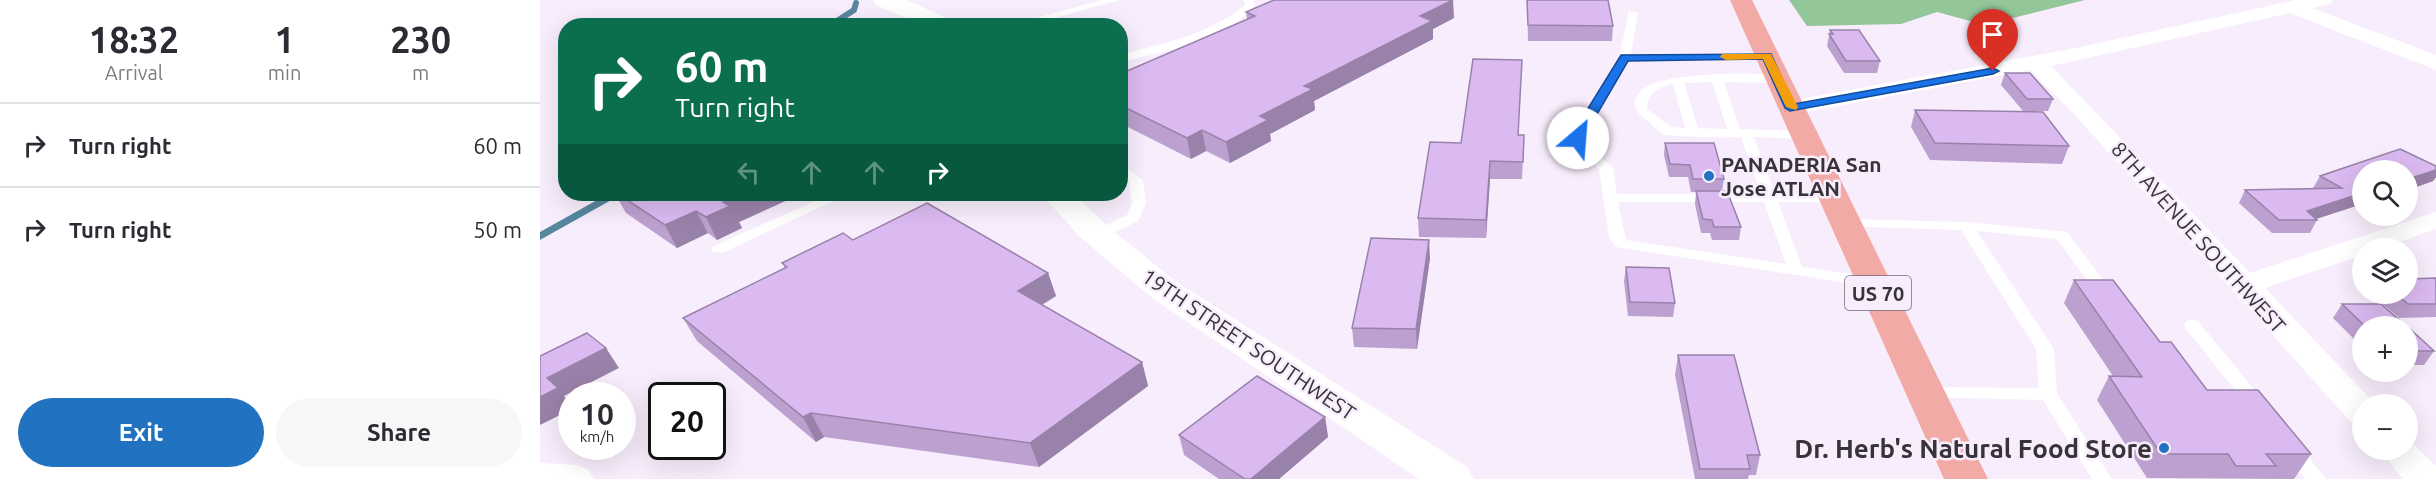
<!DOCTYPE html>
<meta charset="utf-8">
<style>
body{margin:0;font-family:Ubuntu,sans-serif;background:#f7f7f7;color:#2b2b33;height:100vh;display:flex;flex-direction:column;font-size:22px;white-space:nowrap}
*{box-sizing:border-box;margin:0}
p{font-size:20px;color:#7c7c81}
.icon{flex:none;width:33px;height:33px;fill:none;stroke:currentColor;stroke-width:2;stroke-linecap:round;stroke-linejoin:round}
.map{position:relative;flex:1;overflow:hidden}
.sheet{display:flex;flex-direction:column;background:#fff;width:540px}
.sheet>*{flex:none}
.hud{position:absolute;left:18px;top:18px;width:570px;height:183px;border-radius:24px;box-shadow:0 6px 24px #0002;background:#0b6e4f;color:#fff;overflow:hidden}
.tools{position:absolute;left:1812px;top:160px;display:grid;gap:12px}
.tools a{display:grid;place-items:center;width:66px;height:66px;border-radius:50%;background:#fff;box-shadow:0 6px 24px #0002;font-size:30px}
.speed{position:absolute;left:18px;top:382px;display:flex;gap:12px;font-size:30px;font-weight:700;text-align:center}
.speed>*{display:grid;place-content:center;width:78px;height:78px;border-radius:50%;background:#fff;box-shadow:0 6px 24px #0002;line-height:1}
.speed small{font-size:15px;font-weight:400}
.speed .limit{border:3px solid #111;border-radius:9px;background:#fff;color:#111}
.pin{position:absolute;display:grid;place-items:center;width:51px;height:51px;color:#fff;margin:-62px -26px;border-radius:50% 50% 50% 0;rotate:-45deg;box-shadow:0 0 6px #0007}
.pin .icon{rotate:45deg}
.me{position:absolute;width:66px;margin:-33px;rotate:27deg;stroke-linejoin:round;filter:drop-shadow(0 0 4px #0008)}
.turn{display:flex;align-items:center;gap:21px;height:126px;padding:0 18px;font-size:27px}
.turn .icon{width:78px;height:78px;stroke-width:2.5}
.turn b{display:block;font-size:42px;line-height:51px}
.lanes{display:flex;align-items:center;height:57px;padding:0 18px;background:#0003;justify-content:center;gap:30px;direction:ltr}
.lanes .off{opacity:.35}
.eta{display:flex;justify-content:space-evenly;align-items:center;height:102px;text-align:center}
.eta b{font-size:36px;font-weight:700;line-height:42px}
.action{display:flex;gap:12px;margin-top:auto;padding:12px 18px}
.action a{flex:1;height:69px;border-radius:36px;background:#2172c1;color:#fff;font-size:24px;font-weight:700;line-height:69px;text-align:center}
.action a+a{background:#f7f7f7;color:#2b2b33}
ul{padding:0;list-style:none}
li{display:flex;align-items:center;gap:18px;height:84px;padding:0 18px;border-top:2px solid #e1e1e2}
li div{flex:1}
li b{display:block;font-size:22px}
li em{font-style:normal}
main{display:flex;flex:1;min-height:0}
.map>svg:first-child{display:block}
.forest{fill:#93c79a}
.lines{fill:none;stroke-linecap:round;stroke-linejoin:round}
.stream-far1{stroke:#57869e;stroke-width:6}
.stream{stroke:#57869e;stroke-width:7}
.service{fill:#fff;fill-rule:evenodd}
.minor{fill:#fff;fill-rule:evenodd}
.tertiary{fill:#fff;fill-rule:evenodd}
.primary{fill:#f2aaa7;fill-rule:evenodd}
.wall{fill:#bca0cf}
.shaded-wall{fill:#9982a9}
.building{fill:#dbbaf1;stroke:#9982a9;stroke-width:1.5}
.route{fill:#1a73e8;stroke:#114b97;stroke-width:1.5}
.slow{fill:#f59e0b}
.poi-dot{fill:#2172c1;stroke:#f8edfc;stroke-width:2}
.labels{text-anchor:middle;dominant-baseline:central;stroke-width:5;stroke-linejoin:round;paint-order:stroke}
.shield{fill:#f8edfc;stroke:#716b74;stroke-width:1.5}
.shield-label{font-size:20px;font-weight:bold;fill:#373339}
.poi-label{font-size:21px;font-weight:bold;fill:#373339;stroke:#f8edfc;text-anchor:start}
.street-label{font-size:21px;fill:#373339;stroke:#f8edfc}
.near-poi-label{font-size:26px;font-weight:bold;fill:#373339;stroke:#f8edfc;text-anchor:end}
</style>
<main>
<section class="sheet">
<div class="eta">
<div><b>18:32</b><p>Arrival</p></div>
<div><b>1</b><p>min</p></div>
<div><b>230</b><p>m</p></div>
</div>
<ul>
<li><svg class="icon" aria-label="right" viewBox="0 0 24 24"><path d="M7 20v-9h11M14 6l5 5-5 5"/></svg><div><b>Turn right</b></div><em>60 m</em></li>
<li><svg class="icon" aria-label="right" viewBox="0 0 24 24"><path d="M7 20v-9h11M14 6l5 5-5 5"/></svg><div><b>Turn right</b></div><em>50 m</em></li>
</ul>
<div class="action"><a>Exit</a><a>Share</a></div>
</section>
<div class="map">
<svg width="1896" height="479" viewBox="0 0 1896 479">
<rect width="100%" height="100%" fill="#f8edfc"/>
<path class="forest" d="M1249,0h296l-100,25 -48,-13 -36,12 -94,2z"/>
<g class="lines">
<path class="stream-far1" d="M289,26l25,-16 2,-7"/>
<path class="stream" d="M0,236l75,-42"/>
<g class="service">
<path d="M562,0h17l-93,26h-20z"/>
<path d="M704,0h10l1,6c-31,36 -90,45 -135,56v-7c44,-12 89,-20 125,-50z"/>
<path d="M1089,11l9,2 -7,41 136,-1 6,3 -6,3 -138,1 -44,71v12l28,25 4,26h144l-20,-57c-10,1 -70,0 -78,-3 -5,-3 -10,-8 -14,-12 -13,-10 -21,-17 -7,-32 17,-18 116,-19 139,-14v6l-4,1 -53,-1 16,47 63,2 6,4 -6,4 -49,-2 21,57h58l7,4 -7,4h-55l24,65 71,10 6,2 2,3 -2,3 -6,2 -257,-40 -7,-10 -10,-68 -28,-25 2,-13 46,-74zM1172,82l15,47 -29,-1 -14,-45zM1133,84l12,44 -14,-1 -24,-18c1,-16 11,-22 26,-25zM1078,202h146l22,62 -160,-24z"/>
<path d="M580,163l23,17 3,23 -8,18 -36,17h-10l-2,-3 2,-3 35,-17 5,-12 -3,-22 -9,-7z"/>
<path d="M291,194h18l-125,58h-10l-3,-3 3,-3z"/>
<path d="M1306,219l120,3 101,10 39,52 -2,3h-12l-35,-48 -80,-8 77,118 3,45 55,85h-20l-49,-79 -123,-3 -3,-4 3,-4 6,-2 113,1 -3,-39 -75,-119 -120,-4 -2,-3 2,-3z"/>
<path d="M1652,320l6,1 64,78 3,5 -3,5 -6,2 -6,-2 -64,-80 -2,-4 2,-4z"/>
<path d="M1751,442l7,2 28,35h-21l-24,-30 3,-5z"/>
</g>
<g class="minor">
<path d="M1756,0h37l-3,4 -18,4 124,47v15l-146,-57 -239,53 199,207 186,-61v17l-57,20h-17v6l-97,33 109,115 1,2h-13v20l-12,-4 -276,-307 -44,-44 -240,45 -8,-2 -4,-5 4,-5 8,-2 281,-52z"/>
<path d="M1868,439l28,27v13h-33l-23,-29h28z"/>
<path d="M0,463l35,2 13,4 6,10h-54z"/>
</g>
<g class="tertiary">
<path d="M333,0h34l46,21 4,5h-31l-50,-21z"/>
<path d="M501,194h33l30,29 71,58 292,186 7,12h-55l-268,-182 -71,-60z"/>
</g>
<path class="primary" d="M1190,0h22l236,479h-44z"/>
</g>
<g class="wall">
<path d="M987,0l86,26 -1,15h-84z"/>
<path d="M706,12l208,6 -21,11v10l-119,62 1,9 -45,24 1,7 -41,22 -24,-12 -15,8 -71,-36v-49l127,-55z"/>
<path d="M1290,30l50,31 -3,12h-33l-17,-27z"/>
<path d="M1465,73l48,26 -5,12h-25l-22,-26z"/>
<path d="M1375,110l154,36 -7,18 -132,-4 -19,-33z"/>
<path d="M979,135h5l-2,44h-32l-4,59 -67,-1 -1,-19 43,-75z"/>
<path d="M1125,143l59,36 -2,12 19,36 -2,13h-27l-2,-7h-9l-6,-29 1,-12h-5l-3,-15h-19l-5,-22z"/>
<path d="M1860,149l36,17v11l-3,4 -25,9v-19h-46v33l-46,15 1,1 -7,13h-38l-33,-30 6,-13 68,-2 7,-12z"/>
<path d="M75,194h186l-62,28 3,6 -25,12 -9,-7 -31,15 -51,-35z"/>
<path d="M313,240l195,33 8,23 -14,9 100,57 6,24 -109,81 -215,-30 -8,5 -119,-101 -14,-23 102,-50 -3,-5z"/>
<path d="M890,258l-13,91 -63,-2 -2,-19z"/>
<path d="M1086,267l49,36 -2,14 -45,-1 -4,-35z"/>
<path d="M1896,278v39l-37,1 -28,-24h37z"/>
<path d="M1534,280l86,62 47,48 104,64 -17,25 -147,-1 -50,-78 12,-24h4l-49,-73z"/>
<path d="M1802,304l65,23h-45v20l-29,-29z"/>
<path d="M1868,327l26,24 -10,14h-16z"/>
<path d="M1138,355l82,100 -4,20h-7l-1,4h-53l-20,-104z"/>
<path d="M785,417l3,20 -49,42h-60l-35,-24 -5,-20z"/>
</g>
<g class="shaded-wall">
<path d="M913,0l1,18 -21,11v10l-119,62 1,9 -45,24 1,7 -41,22 -4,-21 34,-26 44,-30 116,-70z"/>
<path d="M662,130l4,21 -15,8 -4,-21z"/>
<path d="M950,161v18l-4,59v-18z"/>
<path d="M1896,170v7l-3,4 -25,9v-11z"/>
<path d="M1822,193v11l-49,16 -6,-9z"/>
<path d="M202,194h59l-62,28 3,6 -25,12 -11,-23 17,-15z"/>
<path d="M156,211l12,22 -31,15 -12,-23z"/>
<path d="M889,240l1,18 -13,91 -1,-20z"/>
<path d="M508,273l8,23 -30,18 -8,-23z"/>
<path d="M66,348l13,20 -55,28 8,10v3l-32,16v-28l7,-19z"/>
<path d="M602,362l6,24 -109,81 -9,-24z"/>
<path d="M271,413l13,24 -8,5 -13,-25z"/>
<path d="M785,417l3,20 -49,42h-28z"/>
</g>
<g class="building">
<path d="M734,0h179l-33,16 12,5 -128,65 9,3 -53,27 8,4 -42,22 -24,-12 -15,8 -67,-33v-31l135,-58 -9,-4z"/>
<path d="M987,0h81l5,26 -85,-1z"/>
<path d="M1290,30h29l21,31h-34l-17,-27h4z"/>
<path d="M933,59l49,1 -4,75h6l-1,27 -33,-1 -4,59 -68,-2 12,-76 31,1z"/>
<path d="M1465,73h25l23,26h-26z"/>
<path d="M1375,110l128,2 26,34 -134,-3z"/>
<path d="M1125,143h49l10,36h-31l-3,-14 -20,-1z"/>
<path d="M1860,149l36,17v4l-28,9v-8h-46v22l-55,18 10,9h-38l-34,-30 97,-2 -22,-12z"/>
<path d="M1156,191h31l14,36h-27l-2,-7 -9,-1z"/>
<path d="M78,194h124l-19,8 7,4 -24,11 -10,-6 -31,14z"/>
<path d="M387,203l121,70 -30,18 124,71 -112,81 -219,-30 -8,4 -120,-99 104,-51 -5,-4 61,-30 10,7z"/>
<path d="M831,238l58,2 -13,89 -64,-1z"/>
<path d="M1086,267l43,1 6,35 -45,-1z"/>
<path d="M1896,278v26h-28l-12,-10h12v-15z"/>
<path d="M1534,280h39l47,62h11l36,48h51l53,64h-45l10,12h-40l-8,-12h-67l-52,-78 33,1z"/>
<path d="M1802,304h39l26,23h-41z"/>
<path d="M1868,327l26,24h-26z"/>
<path d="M47,333l19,15 -59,30 11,10 -18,9v-41z"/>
<path d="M1138,355h56l26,100h-13l3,14h-50z"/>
<path d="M717,376l68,41 -74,62h-6l-66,-44z"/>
</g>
<path class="route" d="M1231,54l23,50 199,-36 6,3 -6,3 -203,37 -5,-3 -22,-49 -135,2 -46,79 -10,-2 2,-7 47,-76z"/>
<path class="slow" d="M1182,54h49l27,53 -2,3 -10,-3 -23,-48 -37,1 -6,-3z"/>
<g class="poi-dot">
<circle cx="1169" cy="176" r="6"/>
<circle cx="1624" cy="448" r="6"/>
</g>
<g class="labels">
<rect class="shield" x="1305" y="276" width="66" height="34" rx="4.5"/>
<g class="shield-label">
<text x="1338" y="293">US 70</text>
</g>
<g class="poi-label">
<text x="1181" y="164">PANADERIA San<tspan x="1181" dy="24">Jose ATLAN</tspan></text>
</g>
<g class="street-label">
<text transform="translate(1659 237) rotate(48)">8TH AVENUE SOUTHWEST</text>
<text transform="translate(709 344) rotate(34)">19TH STREET SOUTHWEST</text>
</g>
<g class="near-poi-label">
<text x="1612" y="448">Dr. Herb's Natural Food Store</text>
</g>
</g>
</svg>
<div class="tools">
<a><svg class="icon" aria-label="search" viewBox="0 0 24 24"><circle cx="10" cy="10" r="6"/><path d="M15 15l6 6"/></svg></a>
<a><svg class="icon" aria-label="layers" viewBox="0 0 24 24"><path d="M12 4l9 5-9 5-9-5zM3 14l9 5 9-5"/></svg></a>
<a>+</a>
<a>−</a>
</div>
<div class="speed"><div>10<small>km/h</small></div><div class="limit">20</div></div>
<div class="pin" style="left:1453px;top:71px;background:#d93025"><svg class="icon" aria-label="arrive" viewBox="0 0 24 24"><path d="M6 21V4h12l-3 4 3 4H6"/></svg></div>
<svg class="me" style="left:1038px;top:138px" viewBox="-20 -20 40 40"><circle r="19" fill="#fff"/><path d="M0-13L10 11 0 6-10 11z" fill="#1a73e8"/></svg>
<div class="hud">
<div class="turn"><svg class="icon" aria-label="right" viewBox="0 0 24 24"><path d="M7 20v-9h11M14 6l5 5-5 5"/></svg><div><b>60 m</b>Turn right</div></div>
<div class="lanes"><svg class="icon off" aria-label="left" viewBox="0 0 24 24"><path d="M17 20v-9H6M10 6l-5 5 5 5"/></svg><svg class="icon off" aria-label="ahead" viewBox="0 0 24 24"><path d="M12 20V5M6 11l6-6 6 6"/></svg><svg class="icon off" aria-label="ahead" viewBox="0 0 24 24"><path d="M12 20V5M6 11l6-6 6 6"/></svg><svg class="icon" aria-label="right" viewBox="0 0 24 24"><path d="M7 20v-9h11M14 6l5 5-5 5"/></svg></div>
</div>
</div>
</main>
